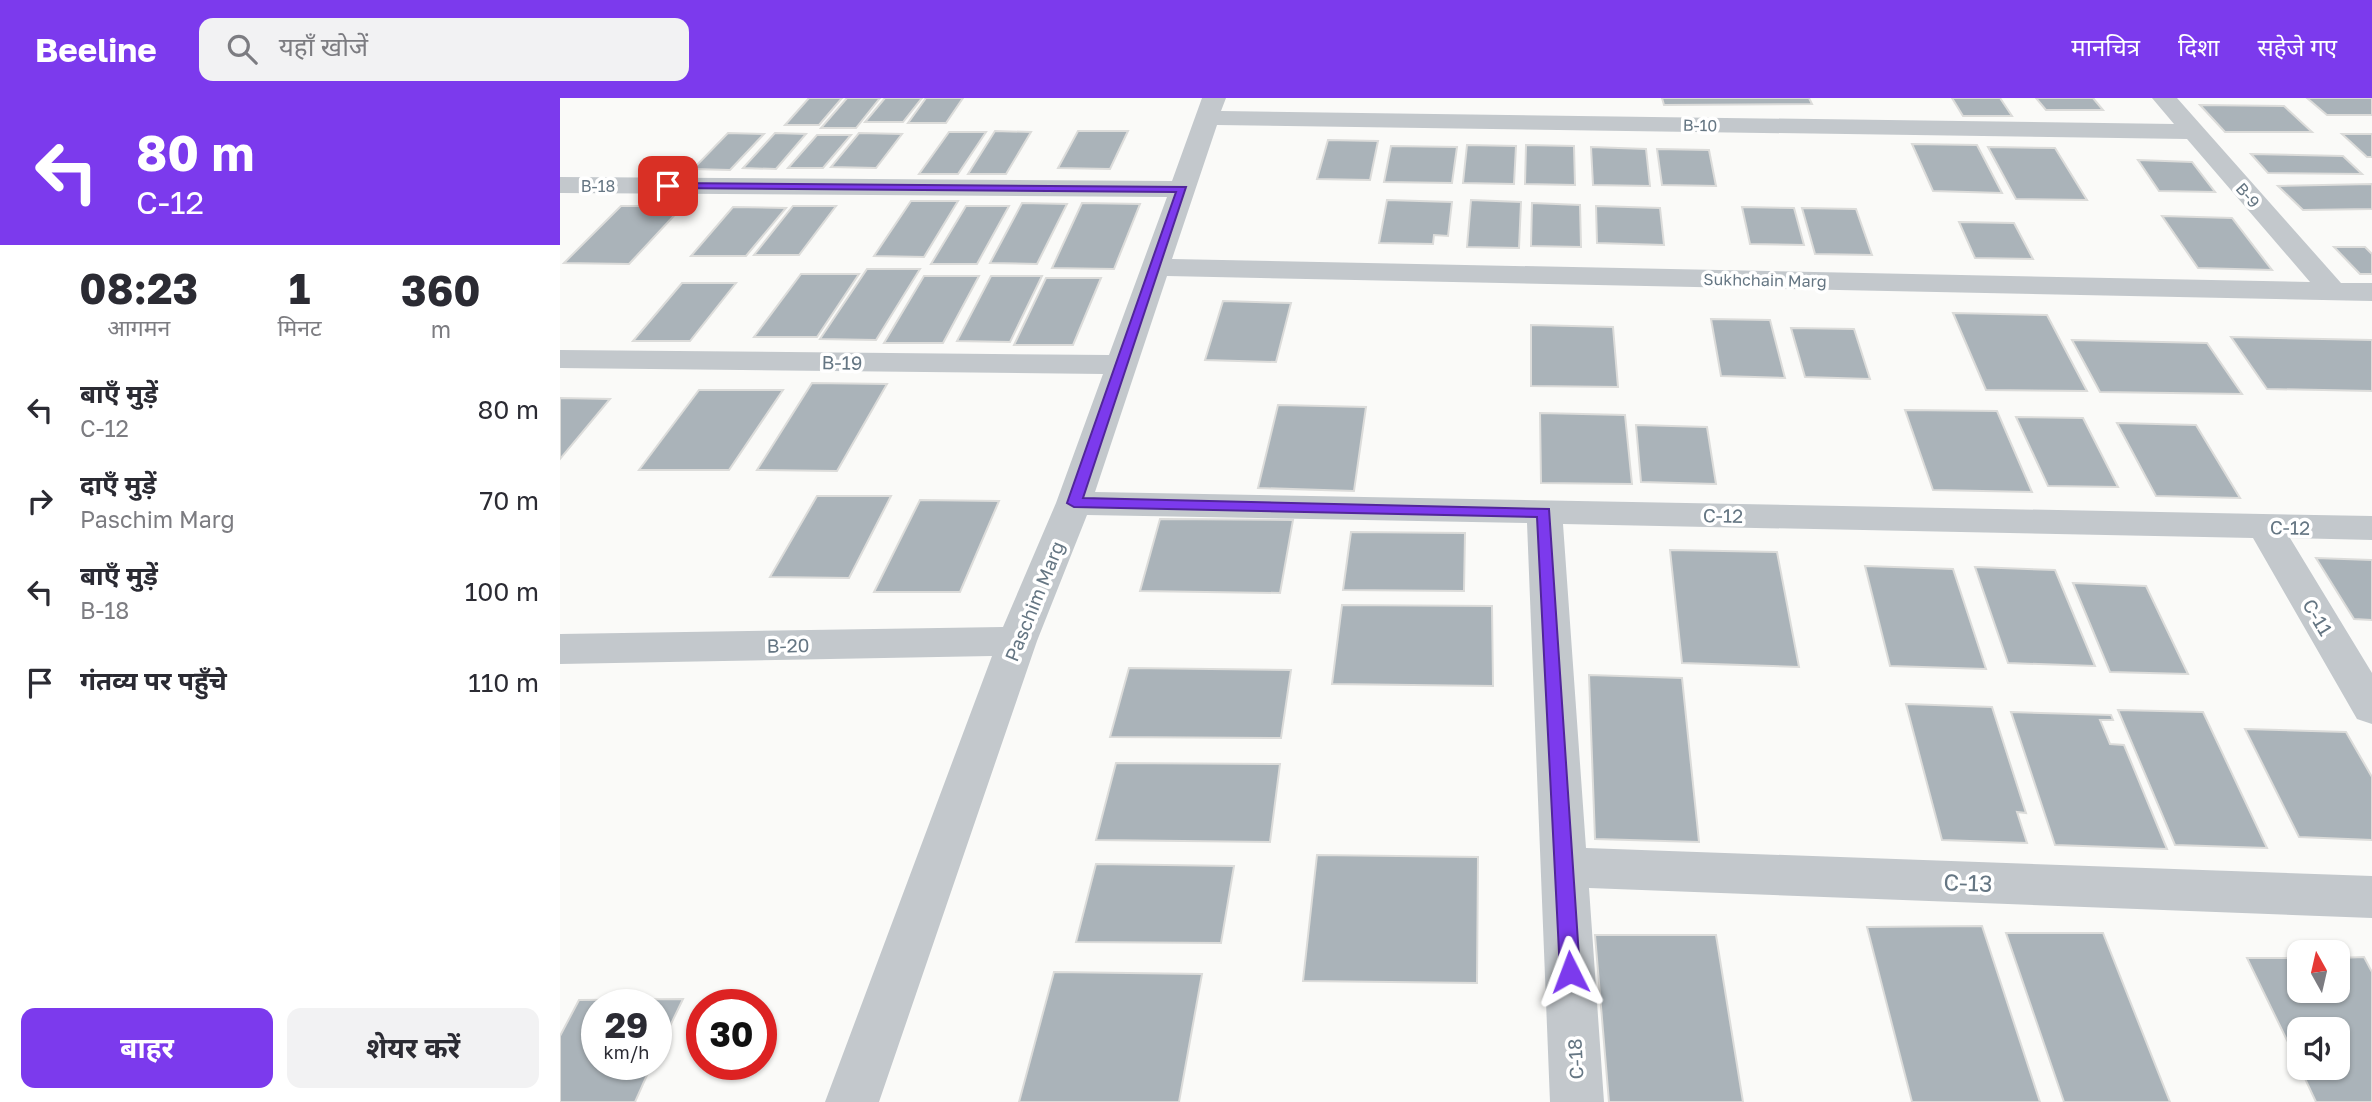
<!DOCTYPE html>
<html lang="hi">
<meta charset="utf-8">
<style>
body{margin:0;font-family:"Golos Text","Noto Sans Devanagari",sans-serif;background:#f2f2f3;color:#2b2b33;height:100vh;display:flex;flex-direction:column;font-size:26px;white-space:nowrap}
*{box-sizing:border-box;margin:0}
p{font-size:23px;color:#7c7c81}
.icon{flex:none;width:38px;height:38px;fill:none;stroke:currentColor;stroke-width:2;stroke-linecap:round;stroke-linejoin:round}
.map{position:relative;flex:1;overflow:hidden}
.side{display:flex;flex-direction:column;background:#fff;width:560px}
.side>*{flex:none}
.top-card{background:#7c3aed;color:#fff;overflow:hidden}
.needle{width:46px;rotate:352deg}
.fabs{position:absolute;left:1727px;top:842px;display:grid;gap:14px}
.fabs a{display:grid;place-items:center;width:63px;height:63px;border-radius:14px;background:#fff;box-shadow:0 2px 5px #0004;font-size:35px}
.speed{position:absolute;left:21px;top:891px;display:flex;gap:14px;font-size:35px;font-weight:700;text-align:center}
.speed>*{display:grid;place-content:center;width:91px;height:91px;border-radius:50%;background:#fff;box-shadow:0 2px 5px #0004;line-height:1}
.speed small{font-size:18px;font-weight:400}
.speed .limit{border:10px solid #d22;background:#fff;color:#111}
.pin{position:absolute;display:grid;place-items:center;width:60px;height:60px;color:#fff;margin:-30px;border-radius:14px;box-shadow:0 4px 10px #0006}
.me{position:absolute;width:77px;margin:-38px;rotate:357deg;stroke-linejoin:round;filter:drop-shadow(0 0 5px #0008)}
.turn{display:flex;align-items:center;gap:24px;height:147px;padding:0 21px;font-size:32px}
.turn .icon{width:91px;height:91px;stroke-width:2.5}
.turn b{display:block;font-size:49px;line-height:60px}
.eta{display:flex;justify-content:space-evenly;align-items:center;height:119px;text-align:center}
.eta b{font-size:42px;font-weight:700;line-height:49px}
.button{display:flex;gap:14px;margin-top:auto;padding:14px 21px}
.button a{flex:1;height:80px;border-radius:14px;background:#7c3aed;color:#fff;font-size:28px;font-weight:700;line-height:80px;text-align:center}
.button a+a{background:#f2f2f3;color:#2b2b33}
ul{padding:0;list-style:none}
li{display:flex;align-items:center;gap:21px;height:91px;padding:0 21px}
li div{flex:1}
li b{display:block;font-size:26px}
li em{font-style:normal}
header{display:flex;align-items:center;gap:42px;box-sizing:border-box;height:98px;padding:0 35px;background:#7c3aed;color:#fff}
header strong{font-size:33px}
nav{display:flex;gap:38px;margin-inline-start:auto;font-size:24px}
.search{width:490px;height:63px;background:#f2f2f3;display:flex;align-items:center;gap:18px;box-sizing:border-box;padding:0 24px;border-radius:14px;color:#7c7c81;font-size:26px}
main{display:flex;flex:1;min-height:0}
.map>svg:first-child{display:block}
.building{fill:#aab3b9;stroke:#dcdcda;stroke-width:2}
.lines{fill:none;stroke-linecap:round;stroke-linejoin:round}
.street{fill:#c3c8cc;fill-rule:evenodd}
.route{fill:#7c3aed;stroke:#51269a;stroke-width:2}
.labels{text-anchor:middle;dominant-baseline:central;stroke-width:7;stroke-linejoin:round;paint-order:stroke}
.far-street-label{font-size:16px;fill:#657683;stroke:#fff}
.street-label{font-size:19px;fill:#657683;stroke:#fff}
.near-street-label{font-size:23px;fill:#657683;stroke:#fff}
</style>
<header>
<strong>Beeline</strong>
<div class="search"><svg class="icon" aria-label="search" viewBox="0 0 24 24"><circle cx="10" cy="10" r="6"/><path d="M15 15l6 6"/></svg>यहाँ खोजें</div>
<nav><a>मानचित्र</a><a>दिशा</a><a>सहेजे गए</a></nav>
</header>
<main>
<section class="side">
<div class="top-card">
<div class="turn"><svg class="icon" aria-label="left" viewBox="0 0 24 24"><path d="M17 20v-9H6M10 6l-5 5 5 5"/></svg><div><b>80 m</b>C-12</div></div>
</div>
<div class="eta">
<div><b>08:23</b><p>आगमन</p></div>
<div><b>1</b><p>मिनट</p></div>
<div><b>360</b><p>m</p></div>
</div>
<ul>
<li><svg class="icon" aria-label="left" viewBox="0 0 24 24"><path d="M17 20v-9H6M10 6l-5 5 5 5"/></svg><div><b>बाएँ मुड़ें</b><p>C-12</p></div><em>80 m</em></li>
<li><svg class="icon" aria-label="right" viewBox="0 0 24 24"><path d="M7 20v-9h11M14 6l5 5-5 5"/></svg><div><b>दाएँ मुड़ें</b><p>Paschim Marg</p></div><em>70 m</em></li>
<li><svg class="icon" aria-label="left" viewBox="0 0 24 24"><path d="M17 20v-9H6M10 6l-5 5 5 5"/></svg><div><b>बाएँ मुड़ें</b><p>B-18</p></div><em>100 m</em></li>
<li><svg class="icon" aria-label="arrive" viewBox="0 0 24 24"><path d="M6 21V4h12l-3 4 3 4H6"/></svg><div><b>गंतव्य पर पहुँचे</b></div><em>110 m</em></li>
</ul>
<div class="button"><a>बाहर</a><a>शेयर करें</a></div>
</section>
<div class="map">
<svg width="1812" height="1004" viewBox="0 0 1812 1004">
<rect width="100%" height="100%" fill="#fafaf8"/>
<g class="building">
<path d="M249,0h33l-23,27h-34z"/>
<path d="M287,0h33l-24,30h-35z"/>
<path d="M325,0h37l-19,24h-38z"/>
<path d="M366,0h37l-17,25h-38z"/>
<path d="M1102,0h147l3,6 -148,1z"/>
<path d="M1392,0h48l12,18h-49z"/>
<path d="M1476,0h57l10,12h-57z"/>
<path d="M1747,0h65v17h-45z"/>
<path d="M1640,7l84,1 28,26h-87z"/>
<path d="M435,33l36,1 -25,42h-38z"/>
<path d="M518,33h50l-18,38 -52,-1z"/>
<path d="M389,34h37l-28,42h-39z"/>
<path d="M168,35l36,1 -34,36 -37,-1z"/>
<path d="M215,35l31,1 -30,35 -33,-1z"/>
<path d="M299,35l43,1 -26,34 -45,-1z"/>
<path d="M1782,36h30v23h-5z"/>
<path d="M257,37h34l-28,33h-35z"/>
<path d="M768,42l50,1 -8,39 -53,-1z"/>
<path d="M1352,46l65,1 25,48 -69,-2z"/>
<path d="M907,47l49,1 -2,38 -51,-1z"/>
<path d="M966,47l48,1 1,39 -50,-1z"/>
<path d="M831,48l66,1 -5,36 -68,-1z"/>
<path d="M1031,49l55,2 4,37 -57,-1z"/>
<path d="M1428,49l67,1 32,52 -71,-1z"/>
<path d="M1097,51l52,1 7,36 -54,-1z"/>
<path d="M1691,56l92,2 19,18 -94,-1z"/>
<path d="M1578,62l54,2 23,30 -56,-1z"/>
<path d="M1812,86v25l-69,1 -25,-24z"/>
<path d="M827,102l65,2 -4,34 -14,-1 -1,9 -54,-1z"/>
<path d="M911,102l50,2 -2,46 -52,-1z"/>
<path d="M351,103h47l-34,56 -50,-1z"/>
<path d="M462,105l45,1 -30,60 -47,-1z"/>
<path d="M522,105l58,1 -26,65 -62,-1z"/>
<path d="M972,105l48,2 1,42 -50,-1z"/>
<path d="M61,108h62l-54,58 -65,-1z"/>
<path d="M233,108h43l-37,49h-45z"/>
<path d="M406,108h43l-32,58h-46z"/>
<path d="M1036,108l64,2 4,37 -67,-2z"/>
<path d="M173,109l53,1 -40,48h-55z"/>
<path d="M1182,109l52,1 10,37 -54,-1z"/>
<path d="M1242,110l54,1 16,46 -57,-1z"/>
<path d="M1602,118l70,2 40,52 -74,-2z"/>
<path d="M1399,124l55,1 19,36 -58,-1z"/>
<path d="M1774,149h31l7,7v20h-12z"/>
<path d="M307,171h53l-44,71 -56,-1z"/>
<path d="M241,176h58l-42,63h-63z"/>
<path d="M364,178h55l-36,67h-59z"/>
<path d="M431,178h51l-32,66 -53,-1z"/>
<path d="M486,180h55l-28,67h-59z"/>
<path d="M122,185h54l-46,58h-57z"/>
<path d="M663,203l68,2 -15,59 -71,-2z"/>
<path d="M1393,215l94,2 40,76 -101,-1z"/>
<path d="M1151,221l59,1 15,58 -64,-2z"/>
<path d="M971,227l82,2 5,60 -87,-1z"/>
<path d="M1231,230l63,1 16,50 -65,-2z"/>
<path d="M1671,239l141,3v51l-105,-2z"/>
<path d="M1512,242l135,3 35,51 -142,-2z"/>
<path d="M252,285l75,1 -50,87 -80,-1z"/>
<path d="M139,292h84l-54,80h-90z"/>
<path d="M0,300l50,1 -50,60z"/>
<path d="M718,307l88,2 -12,84 -96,-3z"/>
<path d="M1345,312l92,1 35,81 -99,-2z"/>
<path d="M980,315l85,2 7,69 -91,-1z"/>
<path d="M1456,319l67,1 35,69 -70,-1z"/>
<path d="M1557,325l79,2 44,73 -84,-2z"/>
<path d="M1076,327l71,2 9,57 -75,-2z"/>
<path d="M257,398h74l-42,82 -79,-1z"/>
<path d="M360,402l79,1 -39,91h-86z"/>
<path d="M600,421l133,1 -13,73 -140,-2z"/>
<path d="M791,434l114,1 -1,58 -121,-1z"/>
<path d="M1110,452l107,2 22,115 -117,-4z"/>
<path d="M1756,460l56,2v60l-18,-1z"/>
<path d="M1305,468l88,3 33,100 -96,-3z"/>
<path d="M1415,469l80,3 40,96 -87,-3z"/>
<path d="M1513,485l73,3 42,88 -78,-2z"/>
<path d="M782,507l150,1 1,80 -161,-2z"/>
<path d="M569,570l162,2 -10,68 -171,-1z"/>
<path d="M1029,577l93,3 17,164 -104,-3z"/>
<path d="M1346,606l86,3 34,106 -9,-1 10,31 -85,-3z"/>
<path d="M1558,612l85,2 64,136 -92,-3z"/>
<path d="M1451,614l100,3 2,5h-13l10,24 14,1 43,104 -112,-4z"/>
<path d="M1685,631l101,3 26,45v63l-73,-3z"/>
<path d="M556,665l164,1 -10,78 -174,-2z"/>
<path d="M757,757l161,2 -1,126 -174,-2z"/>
<path d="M536,766l138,2 -13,77 -145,-1z"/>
<path d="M1422,828l58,176h-128l-45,-175z"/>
<path d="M1446,835h97l67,169h-106z"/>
<path d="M1035,837h121l27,167h-134z"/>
<path d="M1804,859l8,15v130h-56l-16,-34h38v-39h-38v38l-53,-109h53v32h38v-32z"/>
<path d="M494,874l148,2 -23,128h-160z"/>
<path d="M123,901l-27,56v-51h-59v60h55l-17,38h-75v-66l19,-36z"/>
</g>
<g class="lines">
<path class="street" d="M642,0h24l-5,13 953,13 -22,-26h25l164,185h31v18l-1205,-25 -72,216 1277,24v24l-82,-2 82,135v51l-15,-5 -104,-181 -690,-14 23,324 786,28v42l-783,-30 15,214h-54l-23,-579 -440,-8 -50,126 -158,461h-54l167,-446 -432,8v-30l443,-7 53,-124 47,-129 -543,-6v-18l549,5 58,-158 -607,-4v-16l612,4zM657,27l970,14 123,143 -1138,-23z"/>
</g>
<path class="route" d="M108,85l518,4 -103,311 466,11 31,463 -3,6 -7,3 -7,-3 -3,-6 -23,-455 -463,-10 -7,-4 109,-311 -512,-4v-4z"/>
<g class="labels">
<g class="far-street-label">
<text transform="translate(1140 27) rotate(1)">B-10</text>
<text x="38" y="88">B-18</text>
<text transform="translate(1688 97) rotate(49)">B-9</text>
<text transform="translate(1205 182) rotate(1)">Sukhchain Marg</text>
</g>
<g class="street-label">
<text transform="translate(282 264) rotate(1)">B-19</text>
<text transform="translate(1163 417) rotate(1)">C-12</text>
<text transform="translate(1730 429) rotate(1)">C-12</text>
<text transform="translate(474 503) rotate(-68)">Paschim Marg</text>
<text transform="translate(1758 519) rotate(59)">C-11</text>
<text transform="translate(228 547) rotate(-1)">B-20</text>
<text transform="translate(1015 961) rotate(-93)">C-18</text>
</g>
<g class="near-street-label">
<text transform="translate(1408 784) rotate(2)">C-13</text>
</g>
</g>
</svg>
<div class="fabs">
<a><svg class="needle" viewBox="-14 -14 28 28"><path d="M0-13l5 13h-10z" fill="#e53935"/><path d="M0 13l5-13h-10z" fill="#7c7c81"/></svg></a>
<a><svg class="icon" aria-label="sound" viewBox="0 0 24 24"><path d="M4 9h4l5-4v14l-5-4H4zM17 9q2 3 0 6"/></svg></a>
</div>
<div class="speed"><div>29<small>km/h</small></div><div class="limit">30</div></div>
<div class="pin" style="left:108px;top:88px;background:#d93025"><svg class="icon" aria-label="arrive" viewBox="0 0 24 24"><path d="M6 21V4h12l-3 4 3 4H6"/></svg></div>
<svg class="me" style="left:1010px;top:874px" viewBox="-20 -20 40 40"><path d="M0-17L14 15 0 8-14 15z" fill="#7c3aed" stroke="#fff" stroke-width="4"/></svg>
</div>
</main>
